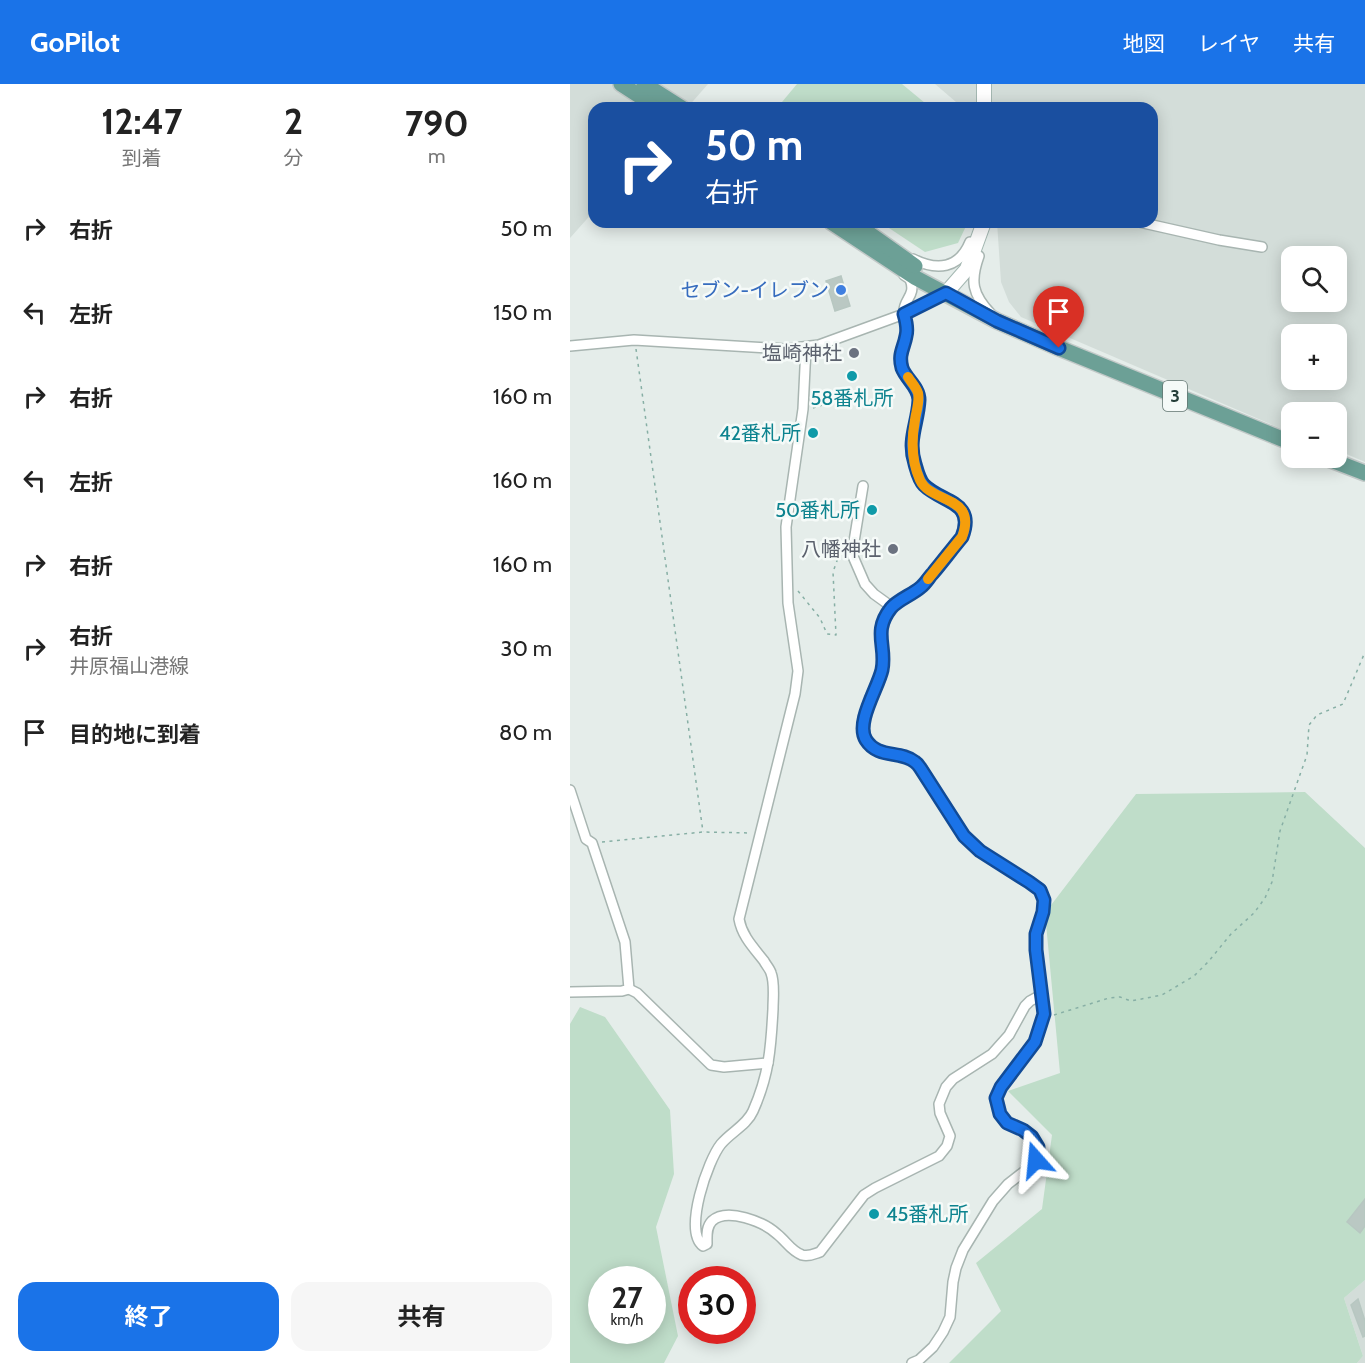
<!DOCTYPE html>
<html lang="ja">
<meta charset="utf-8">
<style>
body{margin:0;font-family:Cabin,"Noto Sans JP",sans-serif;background:#f6f6f6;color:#222;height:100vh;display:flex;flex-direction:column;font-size:22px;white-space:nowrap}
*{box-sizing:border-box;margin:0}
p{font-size:20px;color:#767676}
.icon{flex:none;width:33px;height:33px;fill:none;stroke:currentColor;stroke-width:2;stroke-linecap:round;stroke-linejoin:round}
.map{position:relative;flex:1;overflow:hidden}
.drawer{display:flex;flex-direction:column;background:#fff;width:570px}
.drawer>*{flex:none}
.banner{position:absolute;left:18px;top:18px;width:570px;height:126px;border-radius:18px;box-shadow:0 3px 15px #0003;background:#1a4fa0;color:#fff;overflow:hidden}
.controls{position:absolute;left:711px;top:162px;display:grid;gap:12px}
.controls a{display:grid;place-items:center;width:66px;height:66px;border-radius:12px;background:#fff;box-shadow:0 3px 15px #0003;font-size:30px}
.speed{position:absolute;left:18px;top:1182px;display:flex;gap:12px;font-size:30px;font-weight:700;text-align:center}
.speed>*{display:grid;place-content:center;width:78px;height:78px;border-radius:50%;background:#fff;box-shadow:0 3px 15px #0003;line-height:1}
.speed small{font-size:15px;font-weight:400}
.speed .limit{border:9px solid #d22;background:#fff;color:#111}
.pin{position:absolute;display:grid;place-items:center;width:51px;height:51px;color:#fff;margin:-62px -26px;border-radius:50% 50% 50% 0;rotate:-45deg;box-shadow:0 0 6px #0007}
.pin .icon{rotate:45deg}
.me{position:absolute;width:66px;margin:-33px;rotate:342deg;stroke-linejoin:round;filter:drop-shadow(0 0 4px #0008)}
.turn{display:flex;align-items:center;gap:21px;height:126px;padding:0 18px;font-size:27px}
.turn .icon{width:78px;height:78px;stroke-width:2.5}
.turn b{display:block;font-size:42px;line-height:51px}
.eta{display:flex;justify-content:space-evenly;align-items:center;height:102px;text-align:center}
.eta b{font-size:36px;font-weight:700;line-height:42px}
.primary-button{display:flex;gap:12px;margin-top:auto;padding:12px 18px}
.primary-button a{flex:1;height:69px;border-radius:18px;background:#1a73e8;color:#fff;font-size:24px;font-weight:700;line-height:69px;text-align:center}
.primary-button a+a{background:#f6f6f6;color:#222}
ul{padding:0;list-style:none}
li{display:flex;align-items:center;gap:18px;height:84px;padding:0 18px}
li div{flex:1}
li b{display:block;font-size:22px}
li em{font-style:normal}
header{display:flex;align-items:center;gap:36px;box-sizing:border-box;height:84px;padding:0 30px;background:#1a73e8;color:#fff}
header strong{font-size:28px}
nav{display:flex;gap:33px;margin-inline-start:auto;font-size:21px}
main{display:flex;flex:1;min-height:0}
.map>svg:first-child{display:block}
.built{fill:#d3ddd9;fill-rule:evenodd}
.green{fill:#bfddc9;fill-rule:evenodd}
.building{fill:#bac8c3;stroke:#b7c7c1;stroke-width:1.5}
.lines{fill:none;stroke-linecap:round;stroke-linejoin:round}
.street-casing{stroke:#a8b5b1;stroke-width:12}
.secondary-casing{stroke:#a4b8b2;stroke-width:16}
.primary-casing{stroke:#c2c9c8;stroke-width:18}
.path{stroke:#87afa5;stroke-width:1.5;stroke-dasharray:3 4.5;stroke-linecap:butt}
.street{stroke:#fff;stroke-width:9}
.secondary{stroke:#fff;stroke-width:14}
.primary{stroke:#6ca096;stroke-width:15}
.route-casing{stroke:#114b97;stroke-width:15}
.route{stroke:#1a73e8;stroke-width:10}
.slow{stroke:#f59e0b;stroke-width:10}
.shop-dot{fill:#3f7fe0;stroke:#f5faf8;stroke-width:2}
.worship-dot{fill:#6b7280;stroke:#f5faf8;stroke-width:2}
.culture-dot{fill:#0f9aa8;stroke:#f5faf8;stroke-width:2}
.labels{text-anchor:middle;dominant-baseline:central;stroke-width:5;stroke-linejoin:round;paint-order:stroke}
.shield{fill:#f5faf8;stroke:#637672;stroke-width:1.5}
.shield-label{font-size:18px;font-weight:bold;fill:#253e39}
.shop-label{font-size:20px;fill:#366cbe;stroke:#f5faf8;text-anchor:end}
.worship-label{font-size:20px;fill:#5b616d;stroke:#f5faf8;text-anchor:end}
.culture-label{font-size:20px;fill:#0d838f;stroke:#f5faf8;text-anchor:end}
</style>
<header>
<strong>GoPilot</strong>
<nav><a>地図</a><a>レイヤ</a><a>共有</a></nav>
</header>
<main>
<section class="drawer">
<div class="eta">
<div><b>12:47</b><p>到着</p></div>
<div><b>2</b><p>分</p></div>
<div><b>790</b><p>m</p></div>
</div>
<ul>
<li><svg class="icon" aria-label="right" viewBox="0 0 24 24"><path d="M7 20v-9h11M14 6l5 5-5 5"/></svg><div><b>右折</b></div><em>50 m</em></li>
<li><svg class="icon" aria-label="left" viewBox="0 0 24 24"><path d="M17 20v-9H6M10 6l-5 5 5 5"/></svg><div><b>左折</b></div><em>150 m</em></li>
<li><svg class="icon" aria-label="right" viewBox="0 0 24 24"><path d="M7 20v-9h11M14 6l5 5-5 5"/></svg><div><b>右折</b></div><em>160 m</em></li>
<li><svg class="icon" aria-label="left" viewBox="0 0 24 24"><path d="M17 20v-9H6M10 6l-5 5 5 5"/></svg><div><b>左折</b></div><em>160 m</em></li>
<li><svg class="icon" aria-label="right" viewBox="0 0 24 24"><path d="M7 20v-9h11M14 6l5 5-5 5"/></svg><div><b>右折</b></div><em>160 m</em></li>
<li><svg class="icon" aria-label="right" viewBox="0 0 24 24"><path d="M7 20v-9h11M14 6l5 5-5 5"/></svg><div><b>右折</b><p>井原福山港線</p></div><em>30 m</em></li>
<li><svg class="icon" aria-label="arrive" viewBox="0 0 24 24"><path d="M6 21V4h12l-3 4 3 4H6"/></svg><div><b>目的地に到着</b></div><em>80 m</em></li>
</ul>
<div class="primary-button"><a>終了</a><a>共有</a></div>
</section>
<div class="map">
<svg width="795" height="1279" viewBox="0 0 795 1279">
<rect width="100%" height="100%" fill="#e5edea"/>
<g class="built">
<path d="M0,0h138l-21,24h-93v103l-24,27z"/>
<path d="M365,0h430v378l-28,-12 -1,-38h-44l-1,21 -270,-116 -12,-15 -8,-20 -4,-60h155v-114h-189zM722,172h44v46h-44zM722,250h44v46h-44z"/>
<path d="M795,1196v83h-8l6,-7 -19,-58z"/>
</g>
<g class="green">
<path d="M227,0h105l29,24h-154z"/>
<path d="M310,138h87v2l-9,19 -33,9z"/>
<path d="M735,708l60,56v432l-21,18 19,58 -6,7h-408l52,-52 -25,-48 66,-54 10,-74 -44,-44 52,-18 -15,-160 91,-119z"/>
<path d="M10,923l25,10 65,93 4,64 -18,53 22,109 -14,27h-94v-339zM32,1196h50v50h-50z"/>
</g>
<g class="building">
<path d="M271,192l9,30 -15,5 -9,-30z"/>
<path d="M795,1115v27l-5,7 -13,-11z"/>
<path d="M788,1215l7,22v15l-2,1 -12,-32z"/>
</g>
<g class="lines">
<defs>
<g id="street">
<path d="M569,138l80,18 43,7"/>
<path d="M409,172c-9,25 -7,38 12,58"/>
<path d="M343,175c24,12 46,10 57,-17"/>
<path d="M334,191l6,4c7,18 -8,20 -6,35 1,8 4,14 2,22 -2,12 -8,19 -4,32 4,11 17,18 17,32 -1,19 -9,34 -6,55 1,8 5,24 11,30 18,18 51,16 38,52 -10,12 -19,24 -29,36 -4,4 -7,10 -12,14 -9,8 -22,12 -30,21 -19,23 -4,38 -9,62 -4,19 -27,52 -16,70 12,19 34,10 49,22 2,2 4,4 6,7l43,67 16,15 49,31 11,8 4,10 -1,12 -7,22v16l8,64 -9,28 -34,45 -5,11 4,16 7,9 16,7 9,7 6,10 -2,13 -10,10 -18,14 -15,17 -30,49 -7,18 -3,14 -3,35 -7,15 -10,15 -14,13 -7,3"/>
<path d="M0,262l64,-6 151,9 34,-4 85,-31 42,-21"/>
<path d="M236,263l-3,62 -17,118 2,76 10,68 -3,23 -56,225c3,17 14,28 25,42 2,4 6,8 7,12 4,10 2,25 2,36 -2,39 -4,66 -20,102 -6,14 -22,21 -32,33 -13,16 -38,87 -18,102l4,-2c0,-8 -1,-17 5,-23 15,-14 52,1 65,13 9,7 14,17 25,21 7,2 12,-1 18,-3l44,-57 11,-7 64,-32 8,-10 3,-10 -10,-23 -1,-9 7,-17 7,-8 39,-25 17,-19 16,-29 5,-5 11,-6"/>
<path d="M293,402l-11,68 13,30 9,10 18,13"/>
<path d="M0,706l16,49 6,4 33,99 4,47 -7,2 -52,1"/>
<path d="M59,905l8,4 74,72 13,2 44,-4"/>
</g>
<g id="secondary">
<path d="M414,0v24"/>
<path d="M376,209l21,-24 17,-47"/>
</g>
<g id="primary">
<path d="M51,0l37,24"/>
<path d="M74,0l38,24"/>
<path d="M261,138l85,56 81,43 62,27 233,95"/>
<path d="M283,138l62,44"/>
<path d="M756,374l39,15"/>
</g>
</defs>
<use href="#street" class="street-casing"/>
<use href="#secondary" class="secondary-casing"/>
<use href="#primary" class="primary-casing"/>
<g class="path">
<path d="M66,265l67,483"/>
<path d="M243,324l45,-14"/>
<path d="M228,507l22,27 7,16 9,1 -3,-63 10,-28"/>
<path d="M32,758l101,-10 47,1"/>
<path d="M484,931l55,-17 11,-1 11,4 31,-6 32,-19 14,-14 23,-28 23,-21 11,-15 7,-16 8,-51 27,-76 2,-30 8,-10 26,-11 22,-52"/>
</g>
<use href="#street" class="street"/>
<use href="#secondary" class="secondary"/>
<use href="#primary" class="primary"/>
</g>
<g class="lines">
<defs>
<path id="route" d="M466,1076l2,-13 -6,-10 -9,-7 -16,-7 -7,-9 -4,-16 5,-11 34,-45 9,-28 -8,-64v-16l7,-22 1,-12 -4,-10 -11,-8 -49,-31 -16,-15 -43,-67c-2,-3 -3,-5 -6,-7 -15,-12 -37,-3 -49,-22 -11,-17 12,-52 16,-70 5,-24 -10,-38 9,-62 8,-9 21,-13 30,-21 5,-4 8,-10 12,-14 10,-12 19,-24 29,-36 14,-36 -20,-34 -38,-52 -5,-5 -7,-14 -9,-21 -8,-24 3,-41 4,-64 0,-13 -13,-21 -17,-32 -4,-14 2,-20 4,-32 2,-7 0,-15 -2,-22l42,-21 51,28 62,27"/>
</defs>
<use href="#route" class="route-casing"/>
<use href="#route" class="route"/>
<path class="slow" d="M338,293c3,5 8,10 10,16 2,8 -2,19 -3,27 -4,21 -4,40 5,60 11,24 58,15 42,57l-34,42"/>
</g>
<circle class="shop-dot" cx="271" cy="206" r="6"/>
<g class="worship-dot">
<circle cx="284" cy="269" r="6"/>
<circle cx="323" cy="465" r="6"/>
</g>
<g class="culture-dot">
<circle cx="282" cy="292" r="6"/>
<circle cx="243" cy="349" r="6"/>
<circle cx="302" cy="426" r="6"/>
<circle cx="304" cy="1130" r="6"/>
</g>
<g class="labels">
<rect class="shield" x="593" y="297" width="24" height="30" rx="4.5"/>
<g class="shield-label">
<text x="605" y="312">3</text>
</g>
<g class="shop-label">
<text x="259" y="206">セブン-イレブン</text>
</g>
<g class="worship-label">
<text x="272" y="269">塩崎神社</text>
<text x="311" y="465">八幡神社</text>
</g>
<g class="culture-label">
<text x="282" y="314" text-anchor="middle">58番札所</text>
<text x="231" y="349">42番札所</text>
<text x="290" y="426">50番札所</text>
<text x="316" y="1130" text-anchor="start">45番札所</text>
</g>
</g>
</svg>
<div class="controls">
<a><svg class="icon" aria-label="search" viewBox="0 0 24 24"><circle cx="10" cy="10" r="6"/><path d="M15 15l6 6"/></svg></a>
<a>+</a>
<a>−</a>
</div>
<div class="speed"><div>27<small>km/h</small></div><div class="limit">30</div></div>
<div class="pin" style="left:489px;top:264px;background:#d93025"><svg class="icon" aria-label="arrive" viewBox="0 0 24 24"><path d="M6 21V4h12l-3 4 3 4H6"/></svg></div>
<svg class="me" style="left:466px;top:1076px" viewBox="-20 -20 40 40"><path d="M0-17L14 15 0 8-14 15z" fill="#1a73e8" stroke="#fff" stroke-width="4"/></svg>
<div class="banner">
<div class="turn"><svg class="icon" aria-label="right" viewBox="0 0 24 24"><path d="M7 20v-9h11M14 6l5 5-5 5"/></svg><div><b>50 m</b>右折</div></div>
</div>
</div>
</main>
